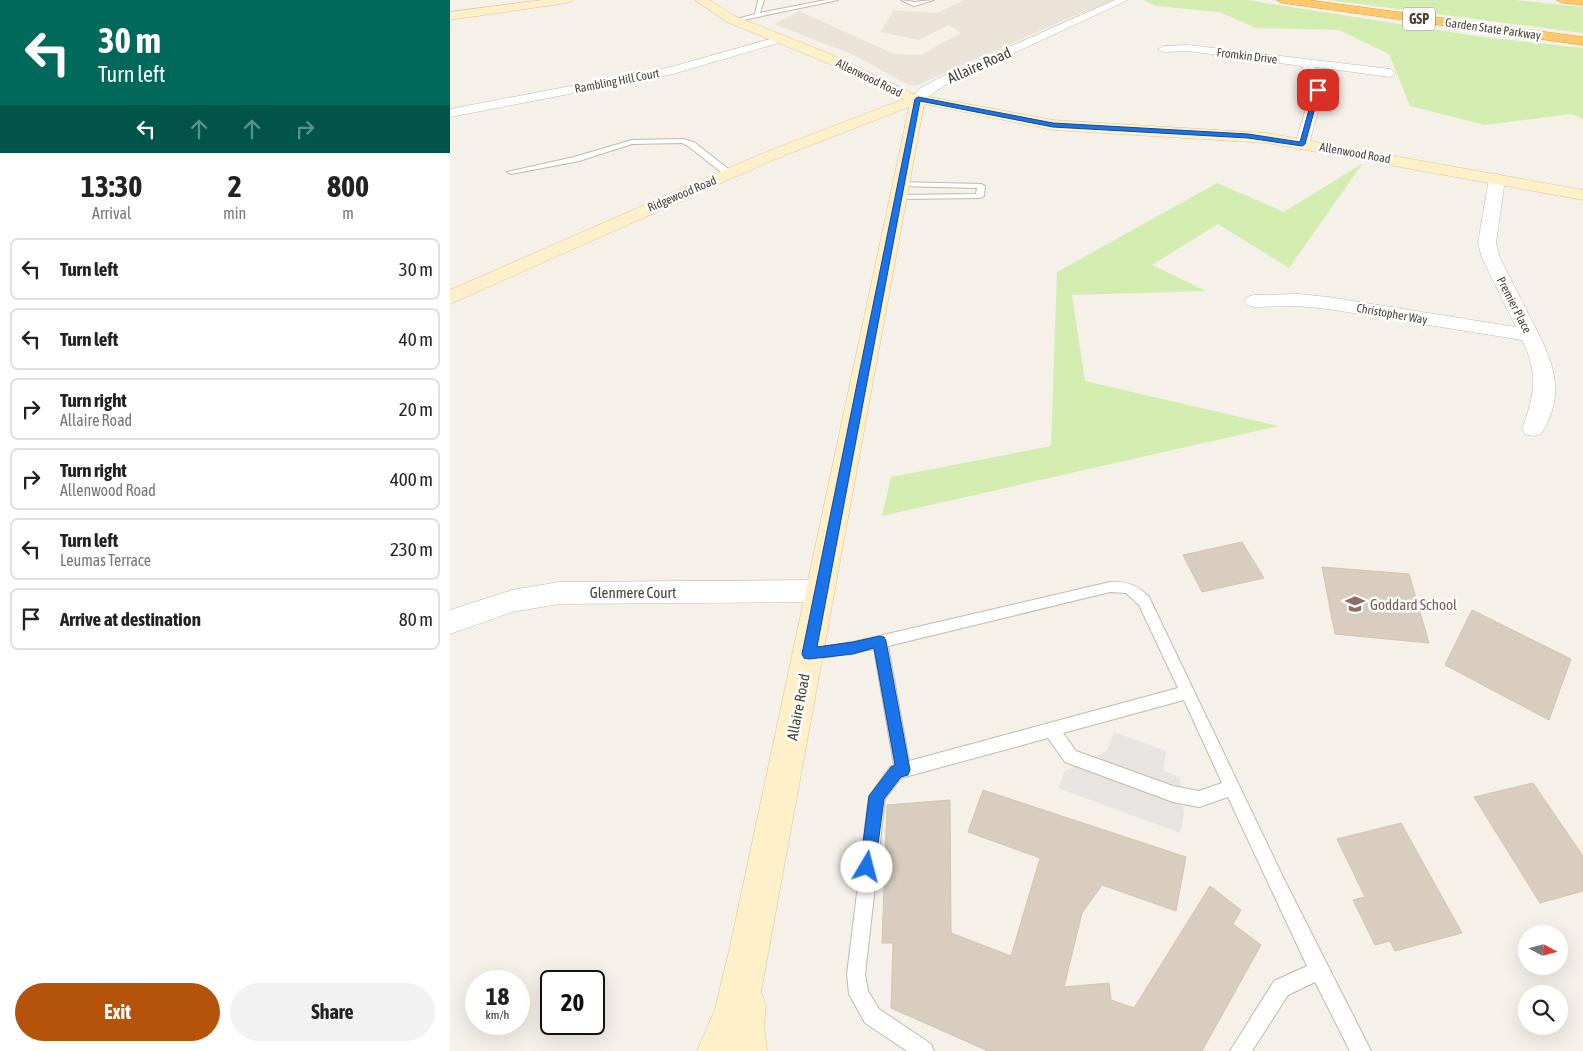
<!DOCTYPE html>
<style>
body{margin:0;font-family:"Asap Condensed",sans-serif;background:#f2f2f2;color:#222;height:100vh;display:flex;flex-direction:column;font-size:19px;white-space:nowrap}
*{box-sizing:border-box;margin:0}
p{font-size:16px;color:#767676}
.icon{flex:none;width:28px;height:28px;fill:none;stroke:currentColor;stroke-width:2;stroke-linecap:round;stroke-linejoin:round}
.map{position:relative;flex:1;overflow:hidden}
.side{display:flex;flex-direction:column;background:#fff;width:450px}
.side>*{flex:none}
.banner{background:#00695c;color:#fff;overflow:hidden}
.needle{width:32px;rotate:97deg}
.controls{position:absolute;left:1068px;top:925px;display:grid;gap:10px}
.controls a{display:grid;place-items:center;width:50px;height:50px;border-radius:50%;background:#fff;box-shadow:0 5px 20px #0002;font-size:25px}
.speed{position:absolute;left:15px;top:970px;display:flex;gap:10px;font-size:25px;font-weight:700;text-align:center}
.speed>*{display:grid;place-content:center;width:65px;height:65px;border-radius:50%;background:#fff;box-shadow:0 5px 20px #0002;line-height:1}
.speed small{font-size:12px;font-weight:400}
.speed .limit{border:2px solid #111;border-radius:8px;background:#fff;color:#111}
.pin{position:absolute;display:grid;place-items:center;width:42px;height:42px;color:#fff;margin:-21px;border-radius:10px;box-shadow:0 2px 8px #0006}
.me{position:absolute;width:55px;margin:-28px;rotate:8deg;stroke-linejoin:round;filter:drop-shadow(0 0 4px #0008)}
.turn{display:flex;align-items:center;gap:18px;height:105px;padding:0 15px;font-size:22px}
.turn .icon{width:65px;height:65px;stroke-width:2.5}
.turn b{display:block;font-size:35px;line-height:42px}
.lanes{display:flex;align-items:center;height:48px;padding:0 15px;background:#0003;justify-content:center;gap:25px;direction:ltr}
.lanes .off{opacity:.35}
.eta{display:flex;justify-content:space-evenly;align-items:center;height:85px;text-align:center}
.eta b{font-size:30px;font-weight:700;line-height:35px}
.cta{display:flex;gap:10px;margin-top:auto;padding:10px 15px}
.cta a{flex:1;height:58px;border-radius:30px;background:#b45309;color:#fff;font-size:20px;font-weight:700;line-height:58px;text-align:center}
.cta a+a{background:#f2f2f2;color:#222}
ul{padding:0;list-style:none}
li{display:flex;align-items:center;gap:15px;height:62px;margin:0 10px 8px;padding:0 5px;border:2px solid #e0e0e0;border-radius:8px}
li div{flex:1}
li b{display:block;font-size:19px}
li em{font-style:normal}
main{display:flex;flex:1;min-height:0}
.map>svg:first-child{display:block}
.residential{fill:#eae3d7}
.green{fill:#d3ecb0}
.parking{fill:#e7e4e1}
.building{fill:#d8cdbe;stroke:#d3c4b1}
.lines{fill:none;stroke-linecap:round;stroke-linejoin:round}
.lane-casing{stroke:#c2b9ab;stroke-width:2}
.street-casing{stroke:#c2b9ab;stroke-width:1}
.secondary-casing{stroke:#d8c497;stroke-width:1}
.highway-casing{stroke:#e69d32;stroke-width:1}
.lane{fill:#fff;fill-rule:evenodd}
.street{fill:#fff;fill-rule:evenodd}
.secondary{fill:#fff0ca;fill-rule:evenodd}
.highway{fill:#ffc86b;fill-rule:evenodd}
.route{fill:#1a73e8;stroke:#114b97}
.labels{text-anchor:middle;dominant-baseline:central;stroke-width:5;stroke-linejoin:round;paint-order:stroke}
.far-street-label{font-size:12px;fill:#4a4237;stroke:#fff}
.shield{fill:#fff;stroke:#807b73;stroke-width:1}
.shield-label{font-size:14px;font-weight:bold;fill:#4a4237}
.street-label{font-size:15px;fill:#4a4237;stroke:#fff}
.education-label{font-size:15px;fill:#785e54;stroke:#fff;text-anchor:start}
</style>
<main>
<section class="side">
<div class="banner">
<div class="turn"><svg class="icon" aria-label="left" viewBox="0 0 24 24"><path d="M17 20v-9H6M10 6l-5 5 5 5"/></svg><div><b>30 m</b>Turn left</div></div>
<div class="lanes"><svg class="icon" aria-label="left" viewBox="0 0 24 24"><path d="M17 20v-9H6M10 6l-5 5 5 5"/></svg><svg class="icon off" aria-label="ahead" viewBox="0 0 24 24"><path d="M12 20V5M6 11l6-6 6 6"/></svg><svg class="icon off" aria-label="ahead" viewBox="0 0 24 24"><path d="M12 20V5M6 11l6-6 6 6"/></svg><svg class="icon off" aria-label="right" viewBox="0 0 24 24"><path d="M7 20v-9h11M14 6l5 5-5 5"/></svg></div>
</div>
<div class="eta">
<div><b>13:30</b><p>Arrival</p></div>
<div><b>2</b><p>min</p></div>
<div><b>800</b><p>m</p></div>
</div>
<ul>
<li><svg class="icon" aria-label="left" viewBox="0 0 24 24"><path d="M17 20v-9H6M10 6l-5 5 5 5"/></svg><div><b>Turn left</b></div><em>30 m</em></li>
<li><svg class="icon" aria-label="left" viewBox="0 0 24 24"><path d="M17 20v-9H6M10 6l-5 5 5 5"/></svg><div><b>Turn left</b></div><em>40 m</em></li>
<li><svg class="icon" aria-label="right" viewBox="0 0 24 24"><path d="M7 20v-9h11M14 6l5 5-5 5"/></svg><div><b>Turn right</b><p>Allaire Road</p></div><em>20 m</em></li>
<li><svg class="icon" aria-label="right" viewBox="0 0 24 24"><path d="M7 20v-9h11M14 6l5 5-5 5"/></svg><div><b>Turn right</b><p>Allenwood Road</p></div><em>400 m</em></li>
<li><svg class="icon" aria-label="left" viewBox="0 0 24 24"><path d="M17 20v-9H6M10 6l-5 5 5 5"/></svg><div><b>Turn left</b><p>Leumas Terrace</p></div><em>230 m</em></li>
<li><svg class="icon" aria-label="arrive" viewBox="0 0 24 24"><path d="M6 21V4h12l-3 4 3 4H6"/></svg><div><b>Arrive at destination</b></div><em>80 m</em></li>
</ul>
<div class="cta"><a>Exit</a><a>Share</a></div>
</section>
<div class="map">
<svg width="1133" height="1051" viewBox="0 0 1133 1051">
<rect width="100%" height="100%" fill="#f5f1e9"/>
<path class="residential" d="M515,0h150l-53,21 -147,65 -7,-1 -54,-30 -80,-31 25,-13 95,43 27,1 40,-22 -12,-8 -30,15 -39,-8 14,-22 43,3z"/>
<g class="green">
<path d="M693,0h103l236,37 101,11v71l-12,-5 -86,11 -75,-19 -21,-52 -50,-24 -83,-2 -37,-16 -63,-6z"/>
<path d="M878,0h187l68,7v26z"/>
<path d="M913,163l-74,105 -71,-44 -66,41 54,26 -134,4 13,86 194,45 -397,90 9,-39 160,-31 6,-174 160,-89 67,29z"/>
</g>
<path class="parking" d="M664,732l52,19 -3,19 17,8 4,37 -4,18 -122,-45 7,-17 42,-20z"/>
<g class="building">
<path d="M792,542l22,36 -62,14 -19,-37z"/>
<path d="M872,567l87,7 20,69 -94,-9z"/>
<path d="M1022,610l99,49 -22,61 -104,-55z"/>
<path d="M1083,783l50,73v35l-43,12 -66,-106z"/>
<path d="M533,790l203,67 -10,54 -74,-26 -20,28 -18,74 45,-4 2,17 23,8 76,-122 31,24 -8,14 28,21 -59,106h-214l-97,-43 2,-65h-11l5,-138 63,-5 1,133 60,23 29,-98 -72,-26z"/>
<path d="M951,823l61,110 -67,18 -5,-10 -15,4 -22,-45 12,-3 -28,-58z"/>
</g>
<g class="lines">
<defs>
<g id="lane">
<path d="M308,0h6l-4,13 66,-13h12l-104,22v-2l21,-6z"/>
<path d="M451,0l13,2 20,-2 -20,6z"/>
<path d="M233,139l11,3 38,30v4h-6l-38,-30 -6,-3 -50,1 -53,17 -68,13 -4,-2 67,-15 58,-17z"/>
<path d="M448,182l83,2 4,2 -1,10 -4,2 -82,1 -4,-2 1,-2 81,-1 1,-6 -76,-2h-3z"/>
<path d="M660,582c16,-1 28,3 39,15l134,280 88,174h-21l-35,-69 -27,13 -36,56h-22l44,-70 33,-15 -79,-169 -29,10 -26,-5 -108,-40 -17,-24 -147,40 -16,21 -20,175 3,17 11,18 52,35 3,7h-27l-42,-28 -16,-29 -2,-20 22,-178 21,-29 4,-2 -20,-116 -65,11 -5,-2 -2,-4 2,-4 49,-8zM660,592l16,1 13,12 39,83 -269,73 -21,-115zM734,700l38,83 -23,8 -26,-5 -97,-35 -13,-18z"/>
</g>
<g id="street">
<path d="M665,0h13l-181,84c-6,3 -25,18 -29,19l-6,-4 7,-10 20,-11z"/>
<path d="M331,36l6,3 -2,2 -112,33 -223,43v-8l221,-42z"/>
<path d="M738,45l202,24 6,4 -6,4 -75,-10 9,22 -15,55 -2,3h-10l-2,-3 17,-55 -10,-23 -114,-15 -24,1 -6,-3 6,-3z"/>
<path d="M1047,174l5,2 3,3 -9,64 4,15c10,20 21,41 31,61 21,41 37,72 10,115l-8,2 -8,-2 -3,-5c13,-35 17,-55 0,-89l-194,-31 -30,-3 -44,1 -7,-2 -2,-4 2,-4 7,-2 44,-1 30,3 188,30 -34,-69 -4,-15 11,-64 3,-3z"/>
<path d="M369,580l9,3 4,8 -4,8 -9,3 -260,2 -47,8 -62,22v-24l62,-20 47,-8z"/>
</g>
<g id="secondary">
<path d="M92,0h31l-6,3 -117,17v-8z"/>
<path d="M245,0h14l26,16 100,40 79,38 139,26 214,13 316,57v10l-316,-57 -214,-13 -129,-26 -163,888 5,13 -2,21 3,25h-70l18,-42 14,-58 180,-844 -136,53 -323,144v-14l311,-136 143,-55 -79,-37 -98,-40z"/>
</g>
<g id="highway">
<path d="M827,0h31l275,37v8l-300,-42z"/>
<path d="M1107,0h26v5l-20,-2z"/>
</g>
</defs>
<use href="#lane" class="lane-casing"/>
<use href="#street" class="street-casing"/>
<use href="#secondary" class="secondary-casing"/>
<use href="#highway" class="highway-casing"/>
<use href="#lane" class="lane"/>
<use href="#street" class="street"/>
<use href="#secondary" class="secondary"/>
<use href="#highway" class="highway"/>
</g>
<path class="route" d="M865,88l5,2 -15,54 -3,2 -54,-8 -195,-11 -133,-26 -103,546 36,-5 27,-6 4,1 2,4 24,129 -2,5 -7,2 -17,22 -9,68 -2,5 -6,3 -5,-3 -2,-5 9,-71 22,-29 4,-2 -21,-117 -21,6 -44,5 -5,-1 -2,-4 113,-555 3,-2 135,26 195,11 52,8z"/>
<defs>
<symbol id="school-bare" viewBox="-9 -9 18 18"><path d="M0-5L7-2L0 1L-7-2ZM-4 1L0 2.5L4 1V4Q0 6-4 4Z" fill="#8d6e63" stroke="#fff" stroke-width="2.5" paint-order="stroke"/></symbol>
</defs>
<g fill-rule="evenodd">
<use href="#school-bare" x="891" y="590" width="28" height="28"/>
</g>
<g class="labels">
<g class="far-street-label">
<text transform="translate(1043 29) rotate(8)">Garden State Parkway</text>
<text transform="translate(797 56) rotate(7)">Fromkin Drive</text>
<text transform="translate(419 78) rotate(26)">Allenwood Road</text>
<text transform="translate(167 81) rotate(-11)">Rambling Hill Court</text>
<text transform="translate(905 153) rotate(10)">Allenwood Road</text>
<text transform="translate(232 194) rotate(-23)">Ridgewood Road</text>
<text transform="translate(1064 305) rotate(63)">Premier Place</text>
<text transform="translate(942 314) rotate(10)">Christopher Way</text>
</g>
<rect class="shield" x="953" y="7.5" width="32" height="23" rx="4"/>
<g class="shield-label">
<text x="969" y="19">GSP</text>
</g>
<g class="street-label">
<text transform="translate(529 65) rotate(-24)">Allaire Road</text>
<text x="183" y="592">Glenmere Court</text>
<text transform="translate(348 707) rotate(-79)">Allaire Road</text>
</g>
<g class="education-label">
<text x="920" y="604">Goddard School</text>
</g>
</g>
</svg>
<div class="controls">
<a><svg class="needle" viewBox="-14 -14 28 28"><path d="M0-13l5 13h-10z" fill="#e53935"/><path d="M0 13l5-13h-10z" fill="#767676"/></svg></a>
<a><svg class="icon" aria-label="search" viewBox="0 0 24 24"><circle cx="10" cy="10" r="6"/><path d="M15 15l6 6"/></svg></a>
</div>
<div class="speed"><div>18<small>km/h</small></div><div class="limit">20</div></div>
<div class="pin" style="left:868px;top:90px;background:#d93025"><svg class="icon" aria-label="arrive" viewBox="0 0 24 24"><path d="M6 21V4h12l-3 4 3 4H6"/></svg></div>
<svg class="me" style="left:417px;top:867px" viewBox="-20 -20 40 40"><circle r="19" fill="#fff"/><path d="M0-13L10 11 0 6-10 11z" fill="#1a73e8"/></svg>
</div>
</main>
